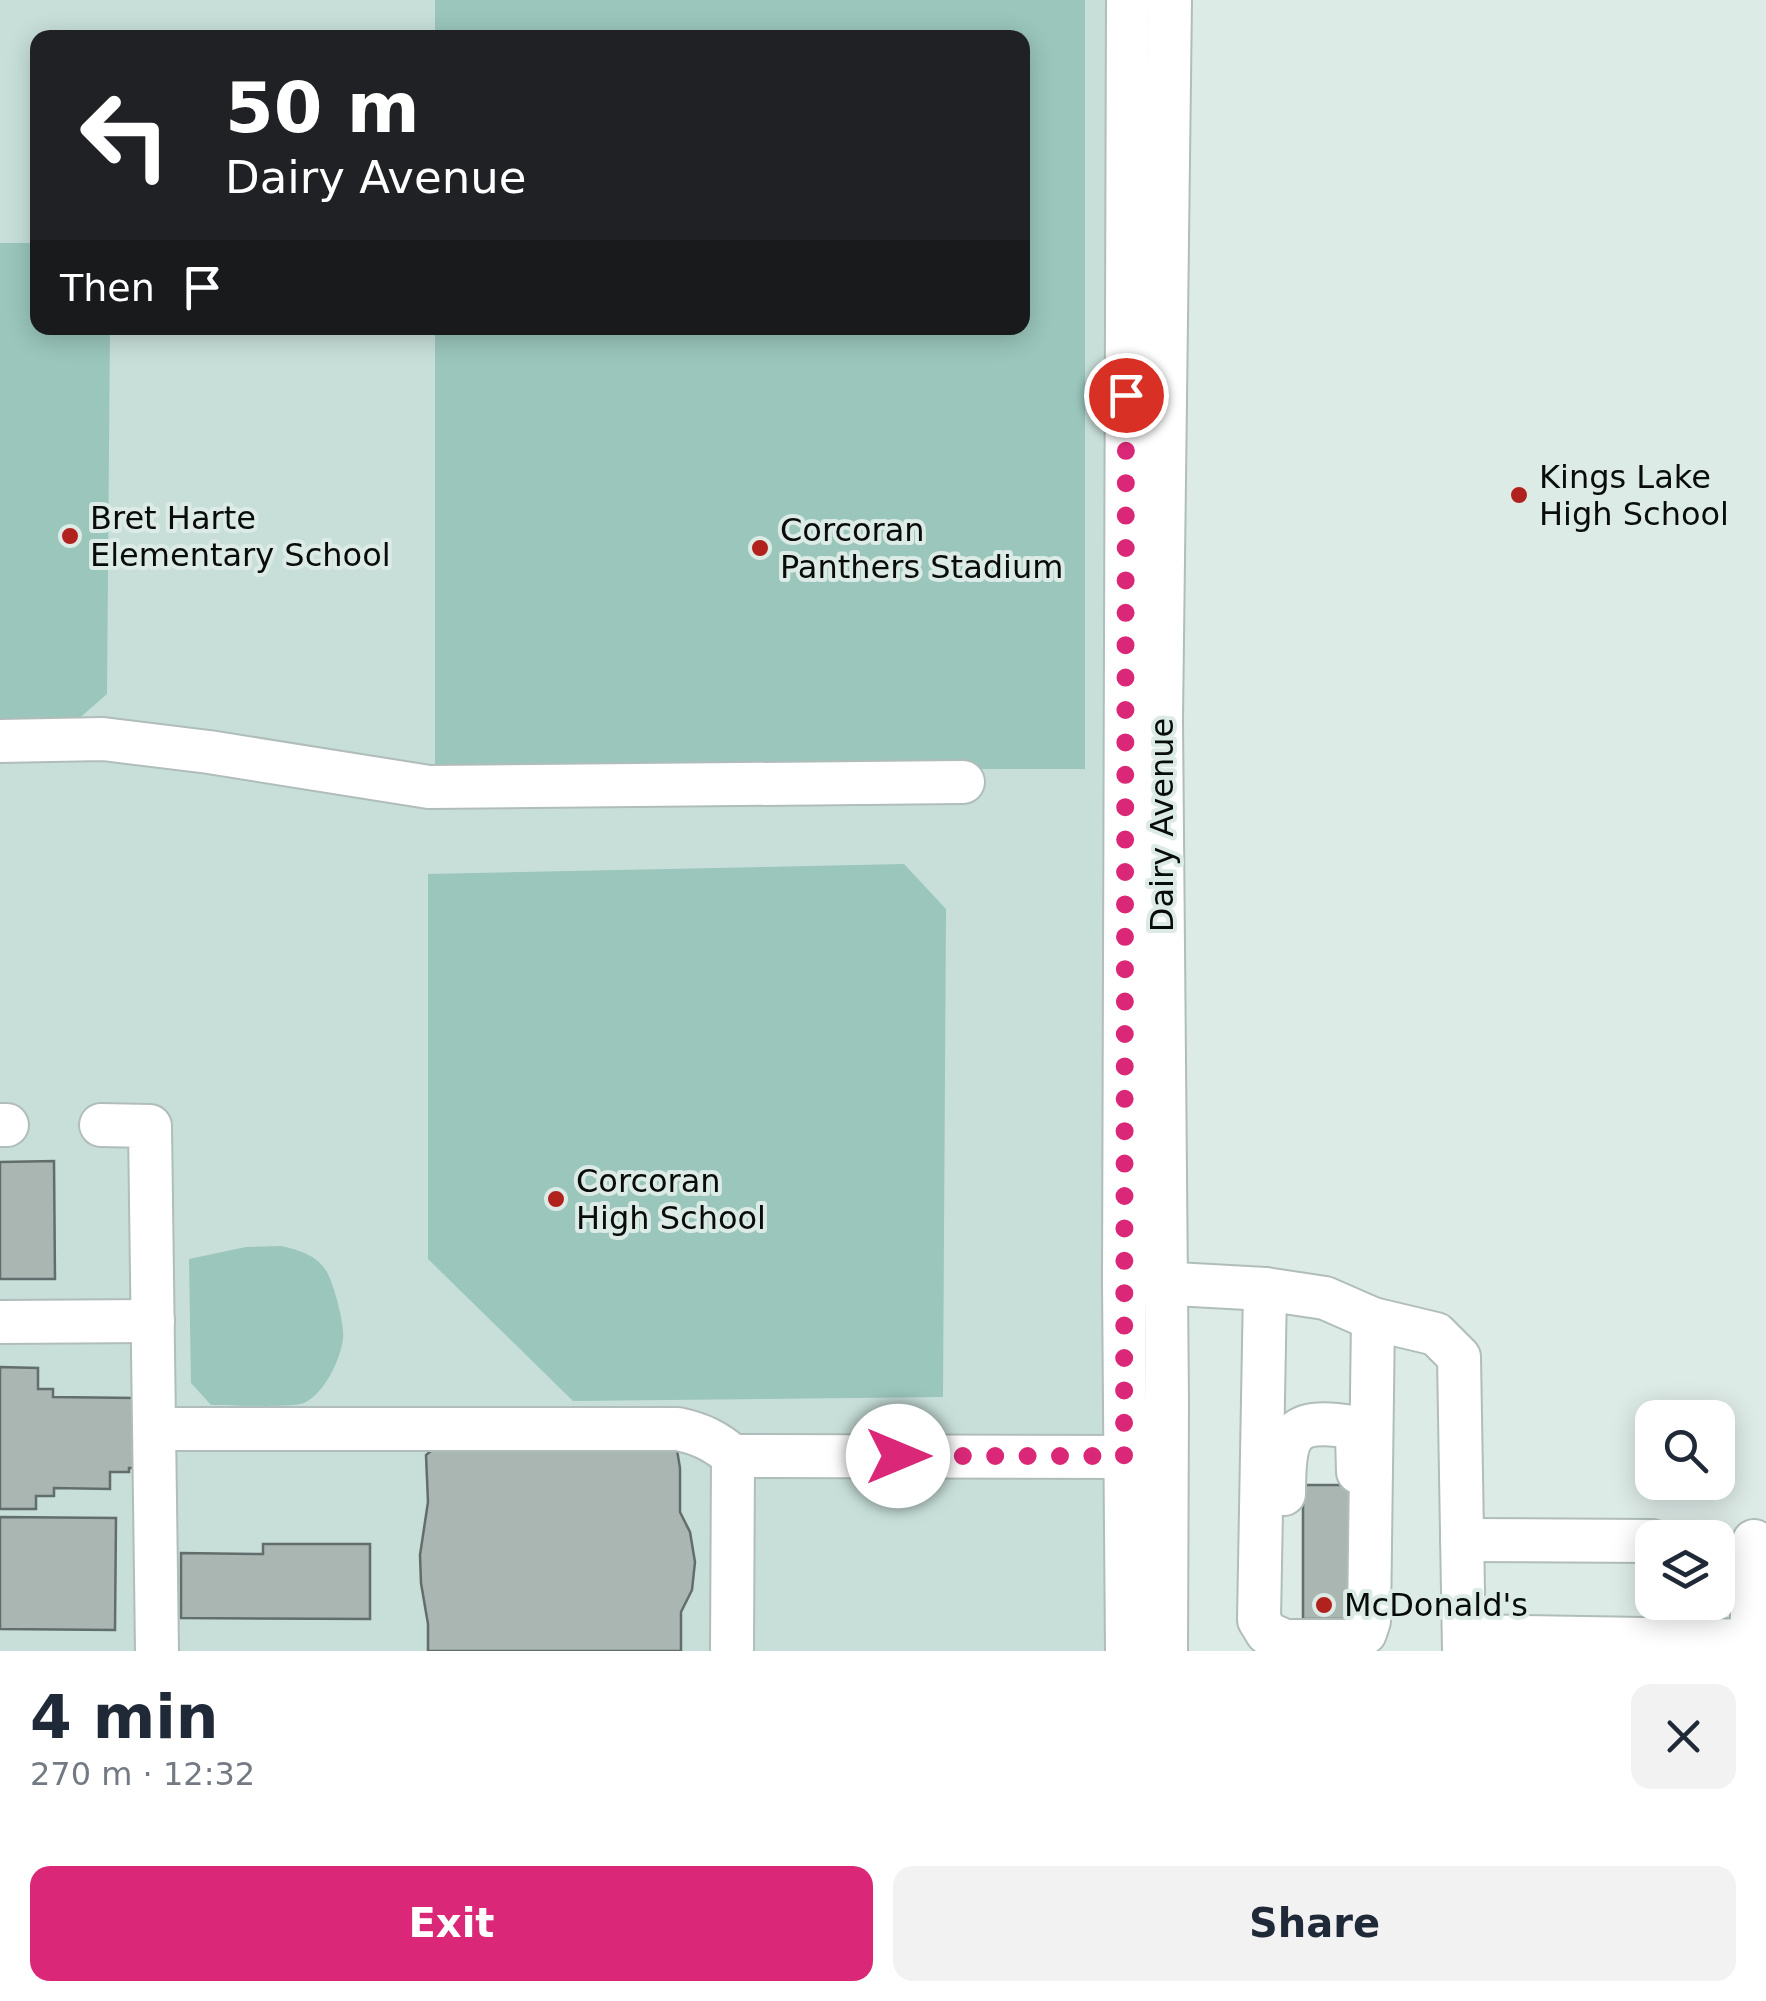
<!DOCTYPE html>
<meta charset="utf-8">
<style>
body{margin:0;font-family:"DejaVu Sans",sans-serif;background:#f2f2f3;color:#1f2937;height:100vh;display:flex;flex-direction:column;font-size:38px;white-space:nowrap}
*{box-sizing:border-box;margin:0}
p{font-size:32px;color:#747a83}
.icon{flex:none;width:55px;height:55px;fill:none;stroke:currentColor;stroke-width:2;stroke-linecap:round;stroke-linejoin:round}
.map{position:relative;height:1651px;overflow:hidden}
.side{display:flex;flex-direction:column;background:#fff;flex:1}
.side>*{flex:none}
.banner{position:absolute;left:30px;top:30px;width:1000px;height:305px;border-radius:20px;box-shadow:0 5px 25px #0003;background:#202124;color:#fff;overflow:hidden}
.tools{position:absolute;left:1635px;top:1400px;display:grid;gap:20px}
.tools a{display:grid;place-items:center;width:100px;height:100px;border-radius:20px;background:#fff;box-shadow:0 5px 25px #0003;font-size:50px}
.pin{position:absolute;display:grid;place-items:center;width:85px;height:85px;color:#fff;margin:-42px;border:5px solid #fff;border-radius:50%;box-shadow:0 2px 10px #0007}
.me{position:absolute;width:110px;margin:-55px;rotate:90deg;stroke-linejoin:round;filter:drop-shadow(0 0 8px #0008)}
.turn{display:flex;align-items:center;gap:35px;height:210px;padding:0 30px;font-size:45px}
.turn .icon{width:130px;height:130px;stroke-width:2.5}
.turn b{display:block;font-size:70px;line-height:85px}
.then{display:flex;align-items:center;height:95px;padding:0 30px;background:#0003;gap:20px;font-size:38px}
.round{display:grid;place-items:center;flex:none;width:105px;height:105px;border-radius:20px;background:#f2f2f3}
.headline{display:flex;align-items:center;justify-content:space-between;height:170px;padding:0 30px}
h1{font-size:60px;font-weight:600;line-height:75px}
.primary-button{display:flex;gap:20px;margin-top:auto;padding:20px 30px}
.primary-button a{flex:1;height:115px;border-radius:20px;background:#db2777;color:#fff;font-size:40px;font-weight:600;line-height:115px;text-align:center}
.primary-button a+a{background:#f2f2f3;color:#1f2937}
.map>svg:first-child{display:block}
.built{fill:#c8dfd9;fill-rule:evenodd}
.green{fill:#9ac6bb}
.building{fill:#a9b6b2;stroke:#626e6b;stroke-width:2.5}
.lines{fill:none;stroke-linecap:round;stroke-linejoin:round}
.minor-casing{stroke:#b0bdba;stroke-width:46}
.minor{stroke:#fff;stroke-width:42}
.route{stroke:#db2777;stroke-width:18;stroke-dasharray:0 32.4}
.poi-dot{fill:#b1211d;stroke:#ddebe7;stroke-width:4}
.labels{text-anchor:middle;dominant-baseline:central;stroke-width:8;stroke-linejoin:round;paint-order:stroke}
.poi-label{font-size:32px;fill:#080c0b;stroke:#ddebe7;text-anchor:start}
.street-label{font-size:32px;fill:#080c0b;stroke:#ddebe7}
</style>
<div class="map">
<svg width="1766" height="1651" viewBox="0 0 1766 1651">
<rect width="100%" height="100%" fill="#ddebe7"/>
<path class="built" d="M0,0h1119l-9,1651h-1110zM38,38h984v290h-984z"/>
<g class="green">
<path d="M435,0h650v769l-650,-1v-440h587v-290l-587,-1z"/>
<path d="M0,243h37l1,85h72l-3,366 -31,27 -76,-1z"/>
<path d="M904,864l42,45 -3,488 -370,4 -145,-142v-385z"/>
<path d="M281,1246c18,4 36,9 46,26 7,13 18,53 16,67 -3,22 -19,55 -39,64 -11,5 -76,2 -93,2l-20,-22 -2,-124 57,-12z"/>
</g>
<g class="building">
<path d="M54,1161l1,118h-55v-117z"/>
<path d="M0,1367l38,1v21h15v8l82,1 -1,70h-5v4h-19v17l-56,-1v8h-18v13h-36z"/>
<path d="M437,1446l240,4 3,18v44l10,20 5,30 -3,28 -11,22v39h-253v-27l-7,-41 -1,-28 8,-53 -2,-47z"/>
<rect x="1303" y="1485" width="47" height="134"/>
<path d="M0,1517l116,1 -1,112 -115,-1z"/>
<path d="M263,1544h107v75l-189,-1v-65l82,1z"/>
</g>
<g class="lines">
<defs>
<g id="minor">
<path d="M0,741l103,-2 106,13 220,35 534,-5"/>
<path d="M0,1125h7"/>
<path d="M101,1125l49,1 7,525"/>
<path d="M1139,1282l126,7 60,9 48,21 63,15 23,23 5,294"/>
<path d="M1265,1289l-6,331 8,13 18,8h68l12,-8 4,-12 4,-302"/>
<path d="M0,1322l153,-1"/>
<path d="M154,1429h524c23,5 37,12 55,27"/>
<path d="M1284,1494c0,-57 3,-78 68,-67l5,9 1,36"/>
<path d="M1462,1540l190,1"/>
<path d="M1464,1636l302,5"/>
<path d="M732,1651l1,-195 417,1"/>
<path d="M1127,1651l-3,-369 4,-1282"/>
<path d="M1166,1651l1,-249 -6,-682 9,-720"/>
<path d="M1751,1651l3,-110"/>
</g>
</defs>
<use href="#minor" class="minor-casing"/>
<use href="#minor" class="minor"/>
</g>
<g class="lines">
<path class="route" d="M898,1456h226l2,-1061"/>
</g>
<g class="poi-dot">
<circle cx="1519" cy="495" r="10"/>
<circle cx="70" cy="536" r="10"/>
<circle cx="760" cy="548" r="10"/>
<circle cx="556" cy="1199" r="10"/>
<circle cx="1324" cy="1605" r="10"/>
</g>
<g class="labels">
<g class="poi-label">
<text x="1539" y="477">Kings Lake<tspan x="1539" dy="37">High School</tspan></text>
<text x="90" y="518">Bret Harte<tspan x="90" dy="37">Elementary School</tspan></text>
<text x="780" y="530">Corcoran<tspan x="780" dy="37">Panthers Stadium</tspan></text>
<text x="576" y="1181">Corcoran<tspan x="576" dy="37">High School</tspan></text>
<text x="1344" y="1605">McDonald's</text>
</g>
<g class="street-label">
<text transform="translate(1162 825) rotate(-90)">Dairy Avenue</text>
</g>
</g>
</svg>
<div class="tools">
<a><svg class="icon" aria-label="search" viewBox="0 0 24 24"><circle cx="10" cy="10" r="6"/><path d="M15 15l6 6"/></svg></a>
<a><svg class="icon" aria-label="layers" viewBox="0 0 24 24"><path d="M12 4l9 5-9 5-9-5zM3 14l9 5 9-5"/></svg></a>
</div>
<div class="pin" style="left:1126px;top:395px;background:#d93025"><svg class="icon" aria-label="arrive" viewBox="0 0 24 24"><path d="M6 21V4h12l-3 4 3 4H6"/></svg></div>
<svg class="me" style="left:898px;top:1456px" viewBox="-20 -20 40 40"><circle r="19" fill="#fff"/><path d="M0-13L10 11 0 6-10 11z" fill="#db2777"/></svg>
<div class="banner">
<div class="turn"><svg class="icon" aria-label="left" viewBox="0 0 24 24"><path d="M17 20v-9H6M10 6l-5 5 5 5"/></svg><div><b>50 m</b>Dairy Avenue</div></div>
<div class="then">Then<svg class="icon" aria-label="arrive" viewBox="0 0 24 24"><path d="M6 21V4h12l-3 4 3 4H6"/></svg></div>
</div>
</div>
<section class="side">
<div class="headline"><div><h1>4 min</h1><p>270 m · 12:32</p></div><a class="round"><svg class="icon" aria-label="close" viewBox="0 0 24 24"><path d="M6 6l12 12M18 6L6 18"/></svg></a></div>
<div class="primary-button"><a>Exit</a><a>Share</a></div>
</section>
